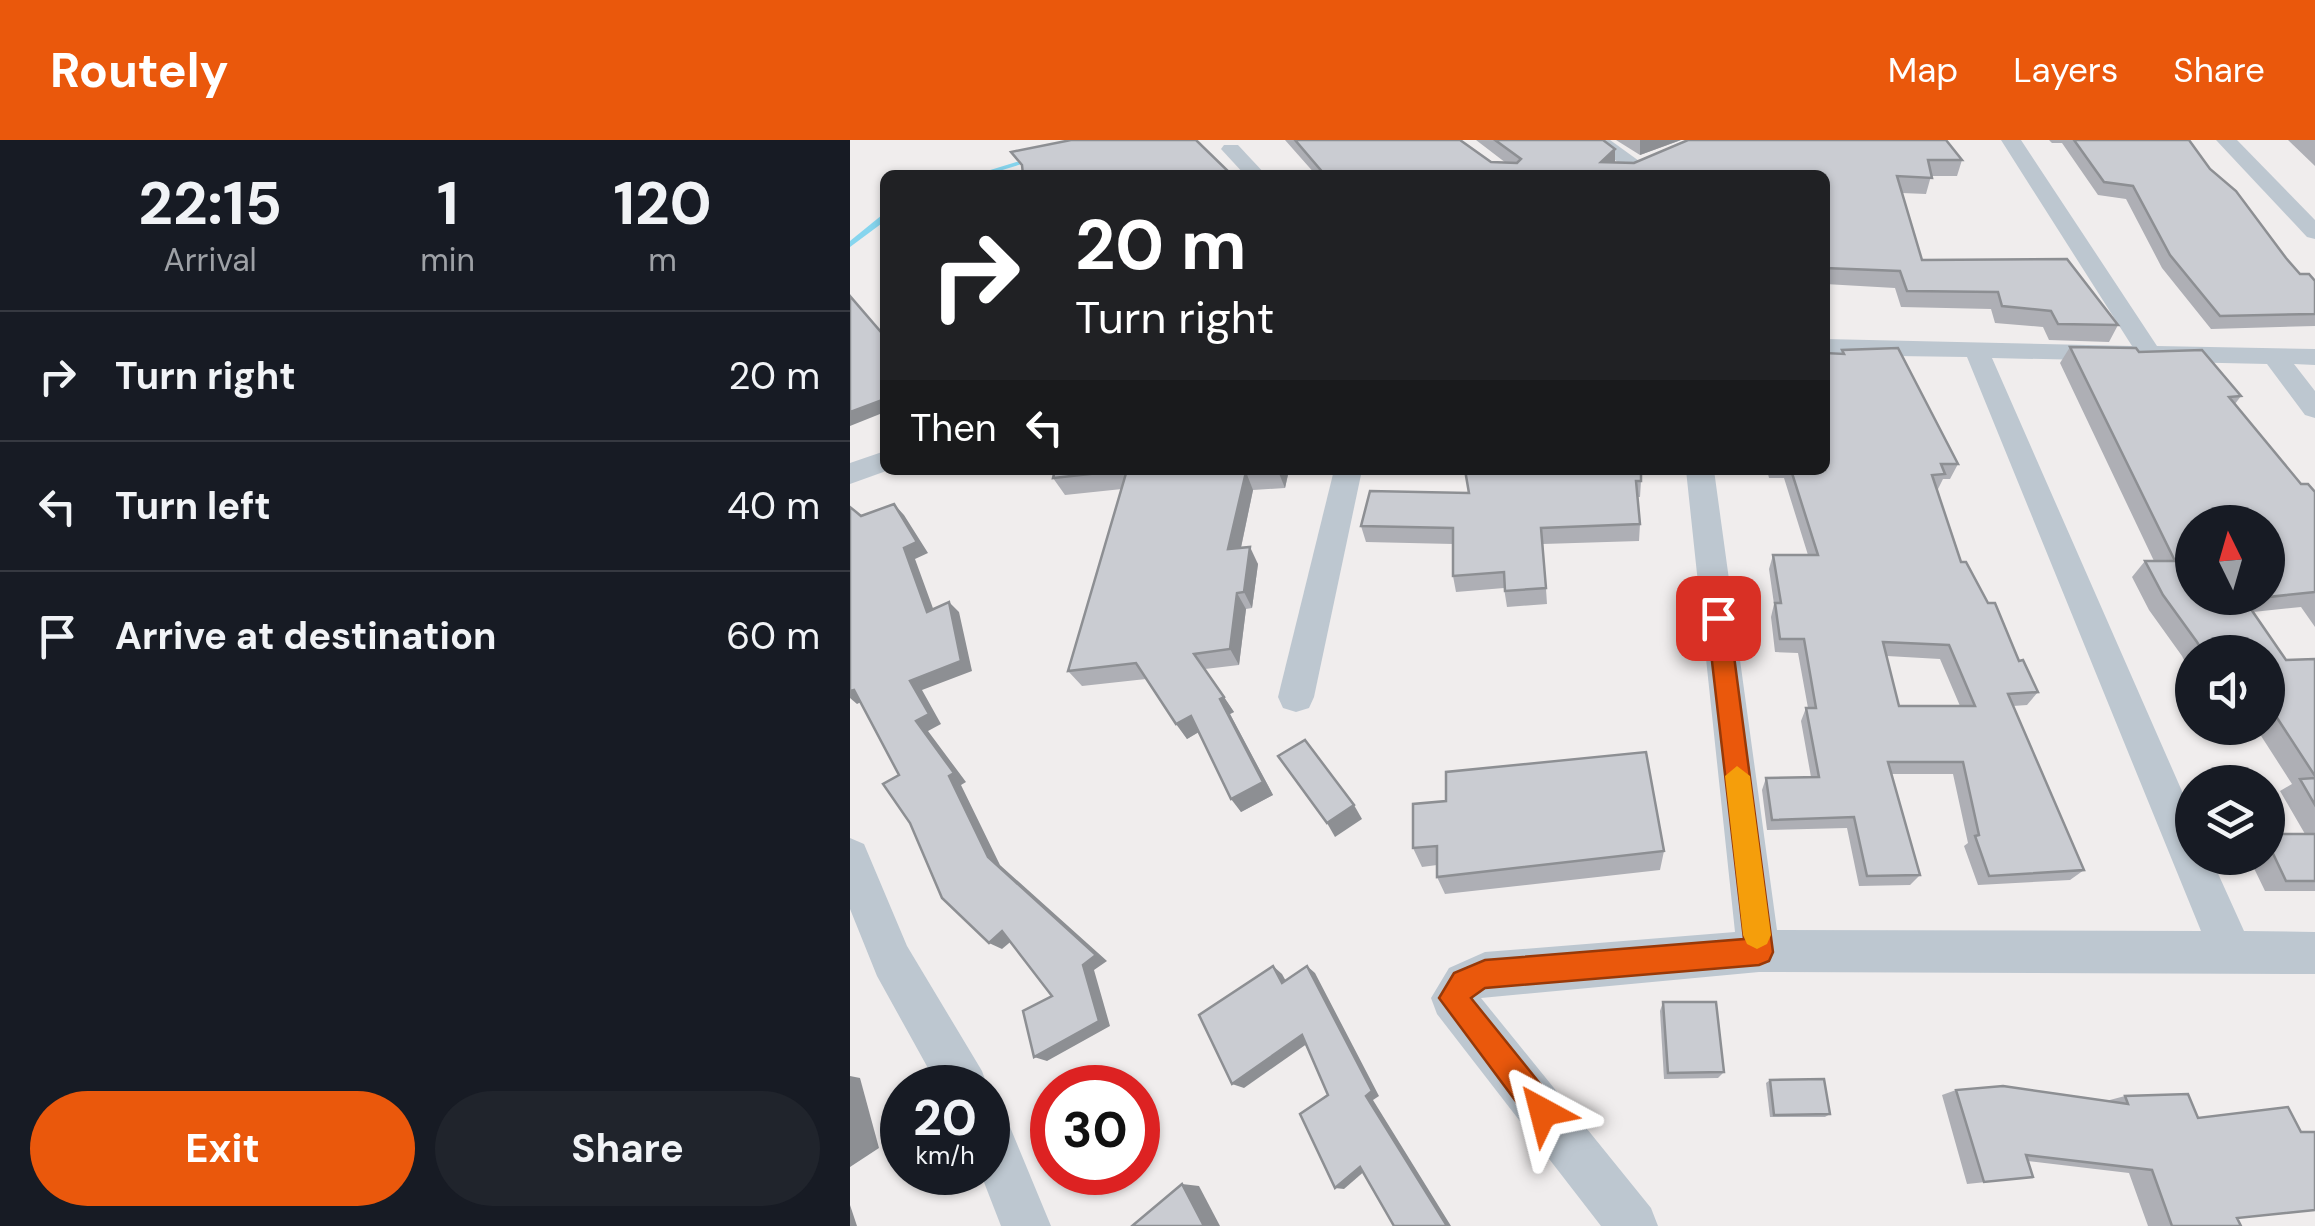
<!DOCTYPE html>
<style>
body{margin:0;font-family:"DM Sans",sans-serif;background:#20242c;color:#f1f3f6;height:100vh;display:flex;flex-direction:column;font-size:38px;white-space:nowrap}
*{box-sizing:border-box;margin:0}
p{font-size:32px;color:#9ea1a6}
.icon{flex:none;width:55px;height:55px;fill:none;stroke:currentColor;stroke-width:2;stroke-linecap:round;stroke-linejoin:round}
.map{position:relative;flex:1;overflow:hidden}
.sheet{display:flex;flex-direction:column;background:#171b24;width:850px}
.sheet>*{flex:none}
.guide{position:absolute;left:30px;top:30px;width:950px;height:305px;border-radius:15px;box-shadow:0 2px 8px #0004;background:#202124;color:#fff;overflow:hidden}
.needle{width:65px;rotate:355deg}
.fabs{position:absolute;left:1325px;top:365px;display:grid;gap:20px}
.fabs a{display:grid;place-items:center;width:110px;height:110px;border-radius:50%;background:#171b24;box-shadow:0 2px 8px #0004;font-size:50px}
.speed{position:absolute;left:30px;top:925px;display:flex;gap:20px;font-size:50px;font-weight:700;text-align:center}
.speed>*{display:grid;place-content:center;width:130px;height:130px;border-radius:50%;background:#171b24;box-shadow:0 2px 8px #0004;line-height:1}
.speed small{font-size:25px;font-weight:400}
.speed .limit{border:15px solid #d22;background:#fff;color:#111}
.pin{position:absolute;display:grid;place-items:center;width:85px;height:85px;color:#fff;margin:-42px;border-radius:20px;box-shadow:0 5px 15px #0006}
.me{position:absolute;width:110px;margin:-55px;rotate:322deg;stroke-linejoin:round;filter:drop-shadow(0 0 8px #0008)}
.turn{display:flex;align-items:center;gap:35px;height:210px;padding:0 30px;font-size:45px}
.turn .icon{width:130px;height:130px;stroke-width:2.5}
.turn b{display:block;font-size:70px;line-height:85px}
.then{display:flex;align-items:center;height:95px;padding:0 30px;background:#0003;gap:20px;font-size:38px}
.eta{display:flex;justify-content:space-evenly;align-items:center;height:170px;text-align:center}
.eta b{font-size:60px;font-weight:700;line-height:70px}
.action{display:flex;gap:20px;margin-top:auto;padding:20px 30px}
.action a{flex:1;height:115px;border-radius:60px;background:#ea580c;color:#fff;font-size:40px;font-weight:700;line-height:115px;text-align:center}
.action a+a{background:#20242c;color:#f1f3f6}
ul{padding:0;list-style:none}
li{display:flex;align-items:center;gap:30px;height:130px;padding:0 30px;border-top:2px solid #363941}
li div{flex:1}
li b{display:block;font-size:38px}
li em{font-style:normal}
header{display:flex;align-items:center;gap:60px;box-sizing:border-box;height:140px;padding:0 50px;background:#ea580c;color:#fff}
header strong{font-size:48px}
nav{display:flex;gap:55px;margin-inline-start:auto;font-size:35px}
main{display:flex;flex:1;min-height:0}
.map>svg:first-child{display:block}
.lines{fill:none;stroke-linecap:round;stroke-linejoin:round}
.stream{fill:#86d5ee;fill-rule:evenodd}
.street{fill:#bdc7d0;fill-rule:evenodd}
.wall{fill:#aeafb5;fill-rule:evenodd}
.shaded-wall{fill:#8d8f93}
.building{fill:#caccd2;stroke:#8d8f93;stroke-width:2.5;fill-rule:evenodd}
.route{fill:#ea580c;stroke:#983908;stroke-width:2.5}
.slow{fill:#f59e0b}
</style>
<header>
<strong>Routely</strong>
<nav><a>Map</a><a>Layers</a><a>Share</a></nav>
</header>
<main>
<section class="sheet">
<div class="eta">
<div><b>22:15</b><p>Arrival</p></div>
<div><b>1</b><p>min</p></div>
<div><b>120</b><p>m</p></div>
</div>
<ul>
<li><svg class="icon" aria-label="right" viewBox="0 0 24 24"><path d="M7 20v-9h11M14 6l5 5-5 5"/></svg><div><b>Turn right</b></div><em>20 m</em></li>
<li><svg class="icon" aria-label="left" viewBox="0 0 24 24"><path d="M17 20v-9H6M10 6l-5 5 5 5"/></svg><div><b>Turn left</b></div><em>40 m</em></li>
<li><svg class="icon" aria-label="arrive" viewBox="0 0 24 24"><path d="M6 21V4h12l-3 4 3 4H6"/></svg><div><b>Arrive at destination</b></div><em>60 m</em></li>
</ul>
<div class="action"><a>Exit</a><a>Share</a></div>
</section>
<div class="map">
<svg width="1465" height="1086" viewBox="0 0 1465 1086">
<rect width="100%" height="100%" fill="#f0eded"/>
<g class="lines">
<g class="stream">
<path d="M183,17l4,2 -2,1 -49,15h-12z"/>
<path d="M32,75h3v6l-35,26v-6z"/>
</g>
<g class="street">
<path d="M737,0h23l36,26 -17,4z"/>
<path d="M1151,0h20l136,206 158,3v16l-21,-1 21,27v27l-10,-3 -38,-51 -275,-6 200,456v44h19l33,73 71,1v42l-556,-2 -278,26 170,210 7,18h-57l-164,-212 -6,-16 18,-30 36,-16 250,-20 -49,-462h28l63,460 424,1 -234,-574 -142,-2v-16l307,7z"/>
<path d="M1366,0h21l78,80v19l-8,-2z"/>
<path d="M374,5h14l28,30h-21l-24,-26z"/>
<path d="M35,311v19h4l-39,14v-21z"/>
<path d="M484,330h28l-48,227 -5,11 -13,4 -13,-4 -5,-11z"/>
<path d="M0,698l14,6 43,102 75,125 6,17v2l-49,-2 -62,-112 -27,-67z"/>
<path d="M138,968l17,7 46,111h-50l-21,-54h8z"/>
</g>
</g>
<g class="wall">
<path d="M435,0h175l31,22 15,1 -30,-23h127l12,9v13l347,-2 -5,16h-26l-5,18 -24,-1 20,67 196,65 -9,17 -60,-2 -6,-13 -48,-4 -4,-14 -90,-2 -6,-19 -70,-4v-109h-509z"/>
<path d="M766,0h65l-41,15z"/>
<path d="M1199,0h140l21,29 76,89 14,16 15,7v45l-104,3 -49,-61 -36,-69 -28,-4 -36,-52h-10z"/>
<path d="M1438,0h27v26z"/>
<path d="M1220,207l69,5 102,44 -6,8 66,80 14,8v135l-14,-20 -48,5 33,48 29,-1v232h-50l-16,-33h19v-24h37l-25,-43 12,-7 -36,-56h12v-76h-76v24l-10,-20 -33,-46 -17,-33 13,-16h9l-94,-198z"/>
<path d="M992,210l116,114 -8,15h-7l-5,10h-1l24,73 77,130 -11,13 -14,1 71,164 -14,10 -92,5 -14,-39 4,-3 -15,-69h-62l29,101 -10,10 -51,1 -12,-58 -80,2 -5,-40 4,-12 45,-1 -10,-56 5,-13h2l-10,-55 -23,-1 -4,-35 3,-13 -5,-35 4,-14h35l-24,-77h-15l-2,-8h58zM1037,516l53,3 20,47h-61z"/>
<path d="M205,330h234l-4,18 -32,2 -12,58 17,16 -6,44 -6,1 -7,56 -34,4 29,43 -4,2 43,81 -32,17 -42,-80 -12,7 -41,-60 -64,7 -14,-15 54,-182 -57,6 -12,-17z"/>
<path d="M791,341l-1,16h-2l2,27 -1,17 -96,3 4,60 -40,3 -3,-19 -48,4 -3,-16v-32l-87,-2 -5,-16 108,-33z"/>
<path d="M563,664l251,47 -4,19 -215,24 -8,-17v-12l-15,2 -9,-19z"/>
<path d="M813,862l61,70 -6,6 -54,1 -4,-68z"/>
<path d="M920,940l60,34 -5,3h-55l-4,-34z"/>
<path d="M1106,950l150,11 19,-5 112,122 4,8h-93l-19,-53 -101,-12 5,16 -66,7 -25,-89z"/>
</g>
<g class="shaded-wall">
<path d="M790,0h41l-41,15z"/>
<path d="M765,9v16l-14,-3z"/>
<path d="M35,259v13l-35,14v-14z"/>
<path d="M428,330h11l-4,18 -7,-17z"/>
<path d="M396,332l7,18 -16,76 -9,-17z"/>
<path d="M44,364l10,11 24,38 -13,6 23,63 -11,-10 -23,-64z"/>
<path d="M400,407l8,17 -6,44 -8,-16z"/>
<path d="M387,453l9,16 -7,56 -9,-16z"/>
<path d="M99,462l10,10 13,59 -50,19 19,34 -13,7 38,51 -5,3 39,80 107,96 -13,9 16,56 -63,35 -13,-4 65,-36 -111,-164 -72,-136 -6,-40z"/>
<path d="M4,550l13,9 -10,5 -7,-6v-7z"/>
<path d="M374,557l10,15 -4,2 43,81 -32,17 -10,-13 -11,-100z"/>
<path d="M341,576l11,14 -15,9 -11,-15z"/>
<path d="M504,665l8,14 -27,18 -8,-14z"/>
<path d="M152,791l13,7 -13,11 -13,-6z"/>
<path d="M423,826l9,8 9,16 -9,-7z"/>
<path d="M457,826l8,7 64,123 -6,4 78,126h-4l-81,-130z"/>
<path d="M452,895l9,6 -67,47 -12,-4z"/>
<path d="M0,936l10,2 19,70 -29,19z"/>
<path d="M510,1027l7,2 -23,20 -9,-1z"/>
<path d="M332,1044l17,2 21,40h-16z"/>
<path d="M0,1065l7,21h-7z"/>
</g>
<g class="building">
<path d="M221,0h125l36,35h-209l-1,-10 -11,-13z"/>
<path d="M445,0h165l31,22 26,1 4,-4 -26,-19h108l12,9 -14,13 33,1 54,-23h258l16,20h-34l4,18 -35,-2 25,84 145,-1 51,66 -60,-1 -7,-13 -49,-5 -4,-14 -91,-1 -7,-20 -75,-3v-93h-500z"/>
<path d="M1224,0h115l21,29 26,22 50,67 14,16h9l6,7v33l-95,2 -50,-61 -37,-69 -29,-4z"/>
<path d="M0,156l31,36 4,-1v68l-35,13z"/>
<path d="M1220,207l66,1 3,4 63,-2 39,46 -12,1 72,87h7l7,8v100l-47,5v-75h-76v76h70l-18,1 42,61 29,-1v117l-47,-72v-52h-65l-6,-10 -34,-47 -18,-34h30z"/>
<path d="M1048,208l60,116h-17l4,10 -13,1 29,87h5l22,41h7l24,58 4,-1 15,32 -30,2 76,176 -95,6 -14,-40 4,-1 -16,-73h-75l32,113 -53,1 -13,-59 -82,3 -6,-42 53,-1 -13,-69h10l-12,-69h-24l-5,-36h6l-8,-48h45l-27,-85h34v-117l19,1 -2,-4zM1033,502l66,3 26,61h-76z"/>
<path d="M205,330h71l-73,8z"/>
<path d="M277,330h151l-32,2 -18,77 22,-2 -6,45 -7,1 -7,56 -36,5 30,43 -4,2 43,83 -32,17 -40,-83 -15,8 -40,-61 -68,8z"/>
<path d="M615,330h176v11h-5l4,43 -99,4 5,60 -41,3 -1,-19 -51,4v-48l-92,-2 9,-35 99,2z"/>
<path d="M44,364l23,38 -13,6 23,64 22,-10 12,59 -51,20 19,33 -13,7 38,52 -5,3 39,81 108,98 -13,10 16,56 -65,36 -11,-46 29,-15 -50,-65 -13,12 -47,-45 -32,-75 -27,-39 16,-9 -45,-85 -4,1v-184l11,9z"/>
<path d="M455,600l49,65 -27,18 -49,-67z"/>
<path d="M796,612l18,99 -227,26v-31l-24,2v-44l33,-3v-29z"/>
<path d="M1465,638v27l-15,-26z"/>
<path d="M1418,694h47v47h-29l-18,-38z"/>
<path d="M423,826l9,17 25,-17 65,125 -6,5 81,130h-53l-34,-59 -25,21 -35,-74 28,-19 -26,-60 -70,49 -33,-69z"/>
<path d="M813,862h53l8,70 -56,1z"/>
<path d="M974,939l6,35 -56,1 -4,-35z"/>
<path d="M1153,946l125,18 -3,-8 63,-2 10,24 90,-11 13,25h14v78l-78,8 4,8h-69l-20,-56 -126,-15 7,22 -49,5 -28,-92z"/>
<path d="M332,1044l22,42h-72z"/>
</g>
<path class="route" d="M868,470l11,8 44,334 -4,9 -10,4 -274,23 -14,10 83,103 4,11 -4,11 -11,4 -11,-4 -93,-125 15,-25 31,-13 259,-21 -37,-321z"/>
<path class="slow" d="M887,626l13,10 21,159 -4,9 -10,5 -10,-5 -4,-9 -18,-159z"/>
</svg>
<div class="fabs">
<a><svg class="needle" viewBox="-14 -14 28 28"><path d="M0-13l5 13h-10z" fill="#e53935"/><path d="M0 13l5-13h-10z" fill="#9ea1a6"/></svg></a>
<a><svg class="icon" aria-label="sound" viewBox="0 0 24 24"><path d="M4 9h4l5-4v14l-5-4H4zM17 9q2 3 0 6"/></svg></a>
<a><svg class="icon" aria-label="layers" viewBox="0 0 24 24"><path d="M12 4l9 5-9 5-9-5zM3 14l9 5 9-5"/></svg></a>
</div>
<div class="speed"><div>20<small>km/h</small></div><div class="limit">30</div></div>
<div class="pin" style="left:868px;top:478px;background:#d93025"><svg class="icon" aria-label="arrive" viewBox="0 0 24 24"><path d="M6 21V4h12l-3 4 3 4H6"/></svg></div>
<svg class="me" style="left:693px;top:972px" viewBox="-20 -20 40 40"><path d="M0-17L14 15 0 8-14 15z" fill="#ea580c" stroke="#fff" stroke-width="4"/></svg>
<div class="guide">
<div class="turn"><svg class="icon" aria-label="right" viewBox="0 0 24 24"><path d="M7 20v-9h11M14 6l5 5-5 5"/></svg><div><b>20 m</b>Turn right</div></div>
<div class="then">Then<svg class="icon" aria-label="left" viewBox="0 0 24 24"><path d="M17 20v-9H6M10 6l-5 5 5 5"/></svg></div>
</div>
</div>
</main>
